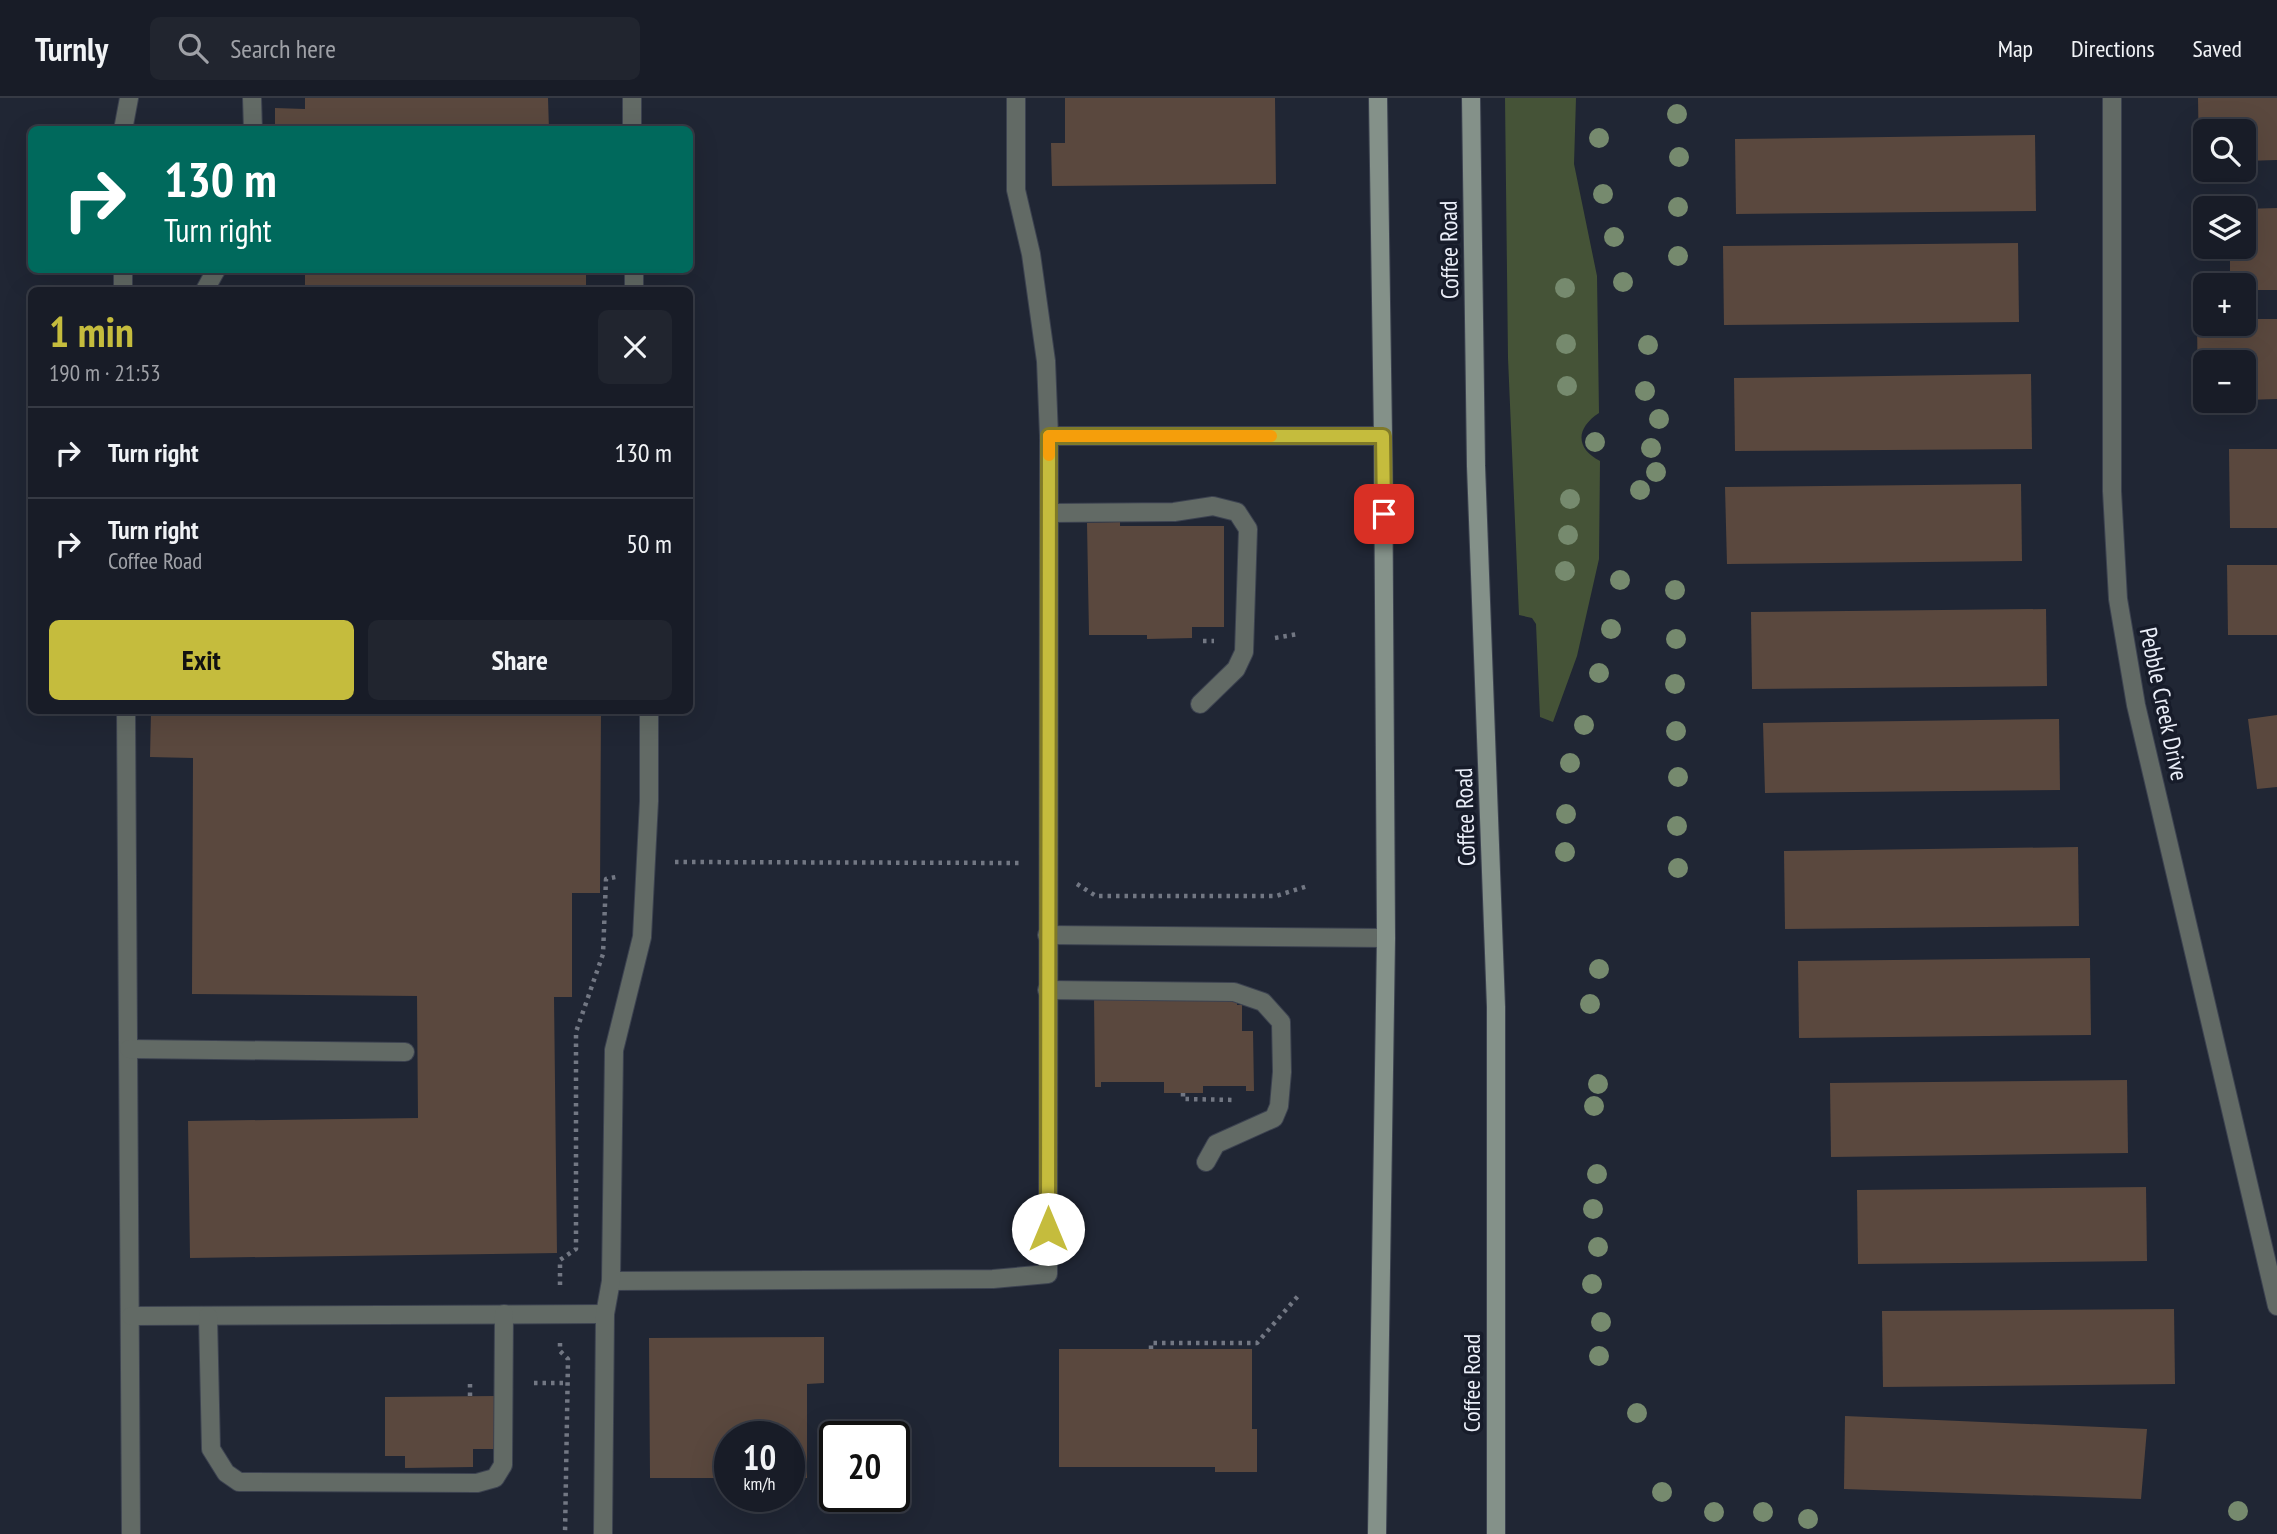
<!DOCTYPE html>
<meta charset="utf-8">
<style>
body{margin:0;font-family:"PT Sans Narrow",sans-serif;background:#21252f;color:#f1f3f6;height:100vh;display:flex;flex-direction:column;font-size:26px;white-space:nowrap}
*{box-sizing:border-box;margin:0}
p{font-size:23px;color:#9fa1a7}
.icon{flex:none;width:38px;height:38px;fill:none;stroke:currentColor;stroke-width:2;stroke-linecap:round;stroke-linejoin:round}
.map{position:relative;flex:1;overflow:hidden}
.sheet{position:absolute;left:28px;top:189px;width:665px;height:427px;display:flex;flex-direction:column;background:#181c27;border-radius:10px;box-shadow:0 7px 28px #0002,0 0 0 2px #363a44}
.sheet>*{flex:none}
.hud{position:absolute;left:28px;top:28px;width:665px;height:147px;border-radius:10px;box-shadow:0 7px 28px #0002,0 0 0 2px #363a44;background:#00695c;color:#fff;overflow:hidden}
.controls{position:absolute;left:2193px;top:21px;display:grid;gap:14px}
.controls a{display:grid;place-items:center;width:63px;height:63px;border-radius:10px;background:#181c27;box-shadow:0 7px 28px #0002,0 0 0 2px #363a44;font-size:35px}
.speed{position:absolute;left:714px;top:1323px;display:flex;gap:14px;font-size:35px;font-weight:700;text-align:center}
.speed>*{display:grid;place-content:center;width:91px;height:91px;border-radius:50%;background:#181c27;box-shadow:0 7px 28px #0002,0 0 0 2px #363a44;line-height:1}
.speed small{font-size:18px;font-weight:400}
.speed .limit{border:4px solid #111;border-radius:10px;background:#fff;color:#111}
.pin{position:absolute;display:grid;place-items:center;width:60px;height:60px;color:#fff;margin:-30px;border-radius:14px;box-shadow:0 4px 10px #0006}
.me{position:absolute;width:77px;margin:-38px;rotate:0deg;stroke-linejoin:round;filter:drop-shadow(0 0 5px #0008)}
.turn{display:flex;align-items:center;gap:24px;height:147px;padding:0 21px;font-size:32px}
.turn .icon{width:91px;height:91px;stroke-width:2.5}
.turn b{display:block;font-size:49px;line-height:60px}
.round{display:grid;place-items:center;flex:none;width:74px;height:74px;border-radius:10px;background:#21252f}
.summary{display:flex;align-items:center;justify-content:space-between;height:119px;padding:0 21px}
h1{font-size:42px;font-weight:800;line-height:52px;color:#c5bc3d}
.button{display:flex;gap:14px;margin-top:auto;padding:14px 21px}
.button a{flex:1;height:80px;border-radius:10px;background:#c5bc3d;color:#111;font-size:28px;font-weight:800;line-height:80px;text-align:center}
.button a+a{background:#21252f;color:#f1f3f6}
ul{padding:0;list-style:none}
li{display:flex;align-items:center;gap:21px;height:91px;padding:0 21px;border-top:2px solid #363a44}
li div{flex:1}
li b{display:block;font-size:26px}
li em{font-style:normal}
header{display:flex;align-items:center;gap:42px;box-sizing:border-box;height:98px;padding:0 35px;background:#181c27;border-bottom:2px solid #363a44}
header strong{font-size:33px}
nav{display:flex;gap:38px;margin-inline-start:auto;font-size:24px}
.search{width:490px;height:63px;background:#21252f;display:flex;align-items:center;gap:18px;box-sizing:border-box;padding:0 24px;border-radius:10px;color:#9fa1a7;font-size:26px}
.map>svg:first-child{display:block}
.green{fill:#455337}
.building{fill:#5a483e}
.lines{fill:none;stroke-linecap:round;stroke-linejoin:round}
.service-casing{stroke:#3c4250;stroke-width:20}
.minor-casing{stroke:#3c4250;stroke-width:20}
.secondary-casing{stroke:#3c4250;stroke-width:20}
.path{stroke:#727783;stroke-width:4.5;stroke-dasharray:3.5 5;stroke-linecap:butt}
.service{stroke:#626a65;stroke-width:18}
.minor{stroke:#626a65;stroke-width:18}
.secondary{stroke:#849189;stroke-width:18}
.tree{fill:#768a6e}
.route-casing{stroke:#807a28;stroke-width:18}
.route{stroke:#c5bc3d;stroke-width:12}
.slow{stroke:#f59e0b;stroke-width:12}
.labels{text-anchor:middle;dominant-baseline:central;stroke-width:7;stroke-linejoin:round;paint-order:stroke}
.street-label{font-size:24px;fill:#ebeff9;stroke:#171c2a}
</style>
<header>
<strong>Turnly</strong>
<div class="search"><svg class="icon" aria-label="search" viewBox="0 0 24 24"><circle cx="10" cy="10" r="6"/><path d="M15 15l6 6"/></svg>Search here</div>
<nav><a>Map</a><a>Directions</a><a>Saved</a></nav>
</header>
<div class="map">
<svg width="2277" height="1436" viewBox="0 0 2277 1436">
<rect width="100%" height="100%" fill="#202634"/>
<path class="green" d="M1505,0h71l-2,66 23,112 2,137c-23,15 -24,35 1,48l-1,98 -22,97 -24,66 -13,-5 -4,-93 -4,-6 -13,-3 -11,-257z"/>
<g class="building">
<path d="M305,0h243l1,32h-274v-22l30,1z"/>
<path d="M1065,0h210l1,86 -224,2 -1,-43h14z"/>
<path d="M2198,0h79v62l-33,1v-30h-39v30h-6z"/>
<path d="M2035,37l1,76 -300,3 -1,-75z"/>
<path d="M2277,110v82h-33v-5h-14v-38h14v-38z"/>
<path d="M2018,145l1,79 -295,3 -1,-79z"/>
<rect x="305" y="172" width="281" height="20"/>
<path d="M2244,221h33v80l-33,1v-38h-39v38h-7l-1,-80h8v4h39z"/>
<path d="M2031,276l1,75 -297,2 -1,-73z"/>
<path d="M2229,351h48v79h-47z"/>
<path d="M2021,386l1,77 -295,3 -2,-77z"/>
<path d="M1120,424v4h104v101h-32v11l-45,1v-4h-58l-2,-112z"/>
<path d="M2227,467h50v70h-49z"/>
<path d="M2046,511l1,77 -295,3 -1,-77z"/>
<path d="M194,612h407l-1,183h-28v104h-18l3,256 -367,5 -2,-137 230,-3 -1,-122 -225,-2 1,-236 -43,-1 1,-45z"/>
<path d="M2277,617v72l-20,2 -9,-70z"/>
<path d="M2059,621l1,71 -295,3 -2,-70z"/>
<path d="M2078,749l1,79 -294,3 -1,-78z"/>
<path d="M2090,860l1,77 -292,3 -1,-77z"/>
<path d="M1094,899h85v4h58v4h5v26h11l1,60h-8v-5h-43v7h-39v-11h-63v5h-6z"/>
<path d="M2127,982l1,73 -297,4 -1,-74z"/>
<path d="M2146,1089l1,74 -289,3 -1,-74z"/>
<path d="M2174,1211l1,75 -292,3 -1,-76z"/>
<path d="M824,1239v46l-17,1v94h-18v-41h-59v41h-80l-1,-140z"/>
<path d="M1059,1251h193v80h5v43h-42v-5h-156z"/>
<path d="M497,1298l1,53h-25v18l-68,1v-12h-20v-59z"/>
<path d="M1845,1318l302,13 -6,70 -297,-10z"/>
</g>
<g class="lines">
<defs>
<g id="service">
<path d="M252,0l1,32"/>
<path d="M123,32l6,-32"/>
<path d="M632,32v-32"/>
<path d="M123,172v20"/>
<path d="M634,172v20"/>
<path d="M205,192l11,-20"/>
<path d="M1049,338h334"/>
<path d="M1049,415l125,-1 39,-6 24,6 11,17 -4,123 -8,17 -36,35"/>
<path d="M126,612l5,824"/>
<path d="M1047,837l339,3"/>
<path d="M1047,892l187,2 29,10 18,20 1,50 -3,34 -5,12 -58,26 -10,18"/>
<path d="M129,951l276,3"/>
<path d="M611,1183l382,-2 55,-5 1,-838 -3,-75 -15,-107 -15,-64v-92"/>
<path d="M131,1218l474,-2"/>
<path d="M208,1218l3,133 15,24 13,9 238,1 18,-5 8,-13 1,-151"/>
<path d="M603,1436l2,-220 6,-33 3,-231 28,-113 7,-136v-91"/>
</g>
<path id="minor" d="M2112,0v393l6,108 18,106 141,601"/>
<g id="secondary">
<path d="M1471,0l5,368 20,541v527"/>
<path d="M1377,1436l9,-596 -3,-502 -5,-338"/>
</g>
</defs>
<use href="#service" class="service-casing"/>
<use href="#minor" class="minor-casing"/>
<use href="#secondary" class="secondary-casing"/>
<g class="path">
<path d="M1275,540l23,-4"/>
<path d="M1203,543h11"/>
<path d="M675,764l345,1"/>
<path d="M1077,786l19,12h180l32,-10"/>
<path d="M1183,995v6l53,1"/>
<path d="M560,1187v-25l16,-11v-217l27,-78 3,-75 10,-2"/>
<path d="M560,1245v8l8,8 -3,175"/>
<path d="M1151,1251v-6h106l41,-47"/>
<path d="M534,1285h34"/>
<path d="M470,1298v-12h3"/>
</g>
<use href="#service" class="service"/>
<use href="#minor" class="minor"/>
<use href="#secondary" class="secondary"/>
</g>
<g class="tree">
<circle cx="1677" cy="16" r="10"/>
<circle cx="1599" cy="40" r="10"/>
<circle cx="1679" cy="59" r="10"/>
<circle cx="1603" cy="96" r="10"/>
<circle cx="1678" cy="109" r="10"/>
<circle cx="1614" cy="139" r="10"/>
<circle cx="1678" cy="158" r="10"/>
<circle cx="1623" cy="184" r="10"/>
<circle cx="1565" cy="190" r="10"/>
<circle cx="1566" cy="246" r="10"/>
<circle cx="1648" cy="247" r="10"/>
<circle cx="1567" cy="288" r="10"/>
<circle cx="1645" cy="293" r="10"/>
<circle cx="1659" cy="321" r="10"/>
<circle cx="1595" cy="344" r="10"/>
<circle cx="1651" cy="350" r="10"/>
<circle cx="1656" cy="374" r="10"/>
<circle cx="1640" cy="392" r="10"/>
<circle cx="1570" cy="401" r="10"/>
<circle cx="1568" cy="437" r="10"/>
<circle cx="1565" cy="473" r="10"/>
<circle cx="1620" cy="482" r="10"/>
<circle cx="1675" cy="492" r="10"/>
<circle cx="1611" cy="531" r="10"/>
<circle cx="1676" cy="541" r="10"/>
<circle cx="1599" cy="575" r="10"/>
<circle cx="1675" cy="586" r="10"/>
<circle cx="1584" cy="627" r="10"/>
<circle cx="1676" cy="633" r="10"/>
<circle cx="1570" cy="665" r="10"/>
<circle cx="1678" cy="679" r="10"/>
<circle cx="1566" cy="716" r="10"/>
<circle cx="1677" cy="728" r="10"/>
<circle cx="1565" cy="754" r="10"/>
<circle cx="1678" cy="770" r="10"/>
<circle cx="1599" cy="871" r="10"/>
<circle cx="1590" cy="906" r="10"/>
<circle cx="1598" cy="986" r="10"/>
<circle cx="1594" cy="1008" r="10"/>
<circle cx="1597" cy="1076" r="10"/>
<circle cx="1593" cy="1111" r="10"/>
<circle cx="1598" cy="1149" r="10"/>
<circle cx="1592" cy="1186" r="10"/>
<circle cx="1601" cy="1224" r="10"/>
<circle cx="1599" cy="1258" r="10"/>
<circle cx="1637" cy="1315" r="10"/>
<circle cx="1662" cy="1394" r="10"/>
<circle cx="2238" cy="1413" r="10"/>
<circle cx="1714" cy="1414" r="10"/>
<circle cx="1763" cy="1414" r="10"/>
<circle cx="1808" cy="1421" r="10"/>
</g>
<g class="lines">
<defs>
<path id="route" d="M1048,1131l1,-793h334l1,78"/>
</defs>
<use href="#route" class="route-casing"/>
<use href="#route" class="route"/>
<path class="slow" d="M1049,357v-19h222"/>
</g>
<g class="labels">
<g class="street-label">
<text transform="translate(1449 152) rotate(-91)">Coffee Road</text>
<text transform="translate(2164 606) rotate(78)">Pebble Creek Drive</text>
<text transform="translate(1465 719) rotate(-92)">Coffee Road</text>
<text transform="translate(1471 1285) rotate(-90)">Coffee Road</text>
</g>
</g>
</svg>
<div class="controls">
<a><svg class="icon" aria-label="search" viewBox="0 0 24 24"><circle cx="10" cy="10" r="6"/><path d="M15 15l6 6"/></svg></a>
<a><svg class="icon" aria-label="layers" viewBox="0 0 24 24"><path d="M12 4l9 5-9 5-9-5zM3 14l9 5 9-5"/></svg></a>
<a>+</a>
<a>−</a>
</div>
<div class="speed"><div>10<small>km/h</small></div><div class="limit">20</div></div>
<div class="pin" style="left:1384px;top:416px;background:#d93025"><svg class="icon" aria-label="arrive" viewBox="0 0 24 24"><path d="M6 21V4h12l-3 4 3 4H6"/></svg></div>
<svg class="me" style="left:1048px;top:1131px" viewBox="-20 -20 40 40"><circle r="19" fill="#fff"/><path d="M0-13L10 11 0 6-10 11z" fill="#c5bc3d"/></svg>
<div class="hud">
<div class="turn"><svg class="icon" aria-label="right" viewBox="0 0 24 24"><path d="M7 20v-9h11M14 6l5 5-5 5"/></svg><div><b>130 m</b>Turn right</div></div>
</div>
<section class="sheet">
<div class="summary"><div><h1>1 min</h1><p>190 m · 21:53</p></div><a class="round"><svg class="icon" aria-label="close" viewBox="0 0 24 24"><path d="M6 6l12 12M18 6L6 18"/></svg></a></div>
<ul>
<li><svg class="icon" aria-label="right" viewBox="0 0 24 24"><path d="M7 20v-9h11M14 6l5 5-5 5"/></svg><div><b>Turn right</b></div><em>130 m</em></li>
<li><svg class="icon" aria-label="right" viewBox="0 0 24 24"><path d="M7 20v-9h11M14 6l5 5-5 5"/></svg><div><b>Turn right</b><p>Coffee Road</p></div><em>50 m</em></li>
</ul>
<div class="button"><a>Exit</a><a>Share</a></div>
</section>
</div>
